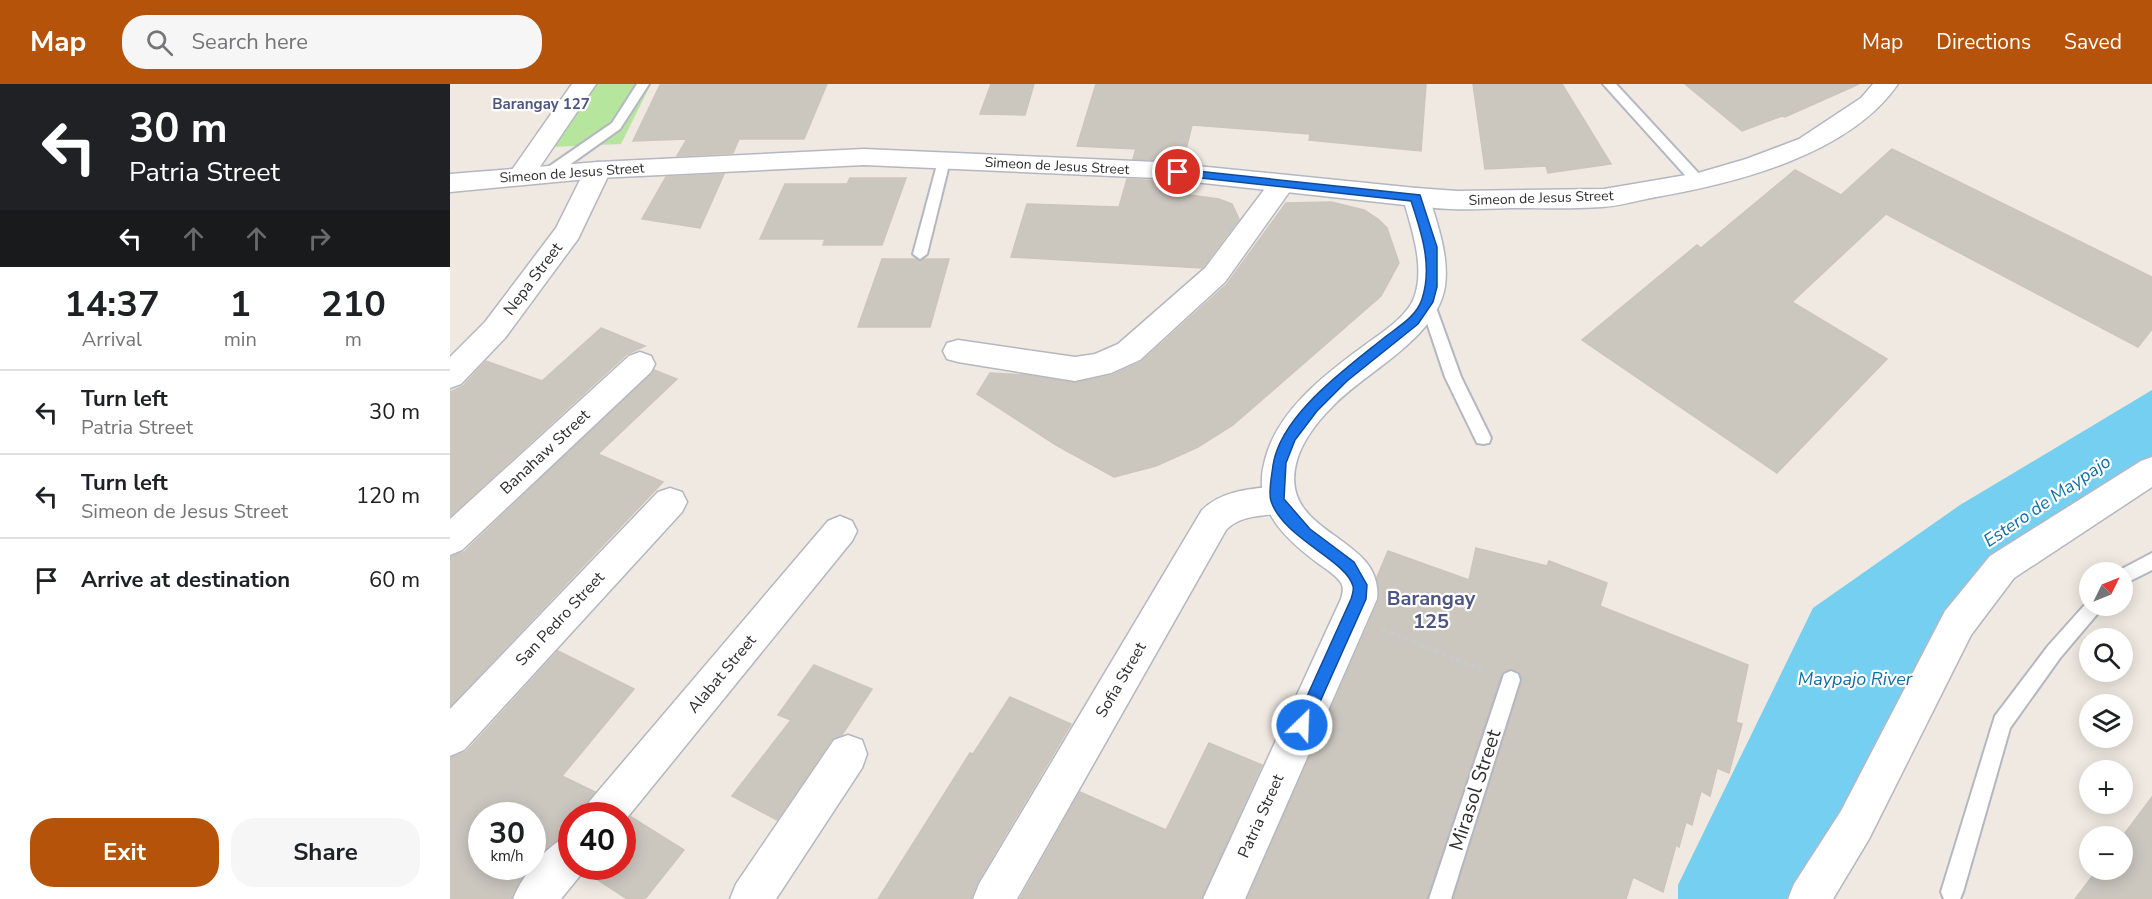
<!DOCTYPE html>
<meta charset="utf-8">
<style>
body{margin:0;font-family:"Nunito Sans",sans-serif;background:#f6f6f6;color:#202124;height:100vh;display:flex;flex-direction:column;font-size:22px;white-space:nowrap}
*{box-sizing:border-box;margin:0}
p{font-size:20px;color:#757577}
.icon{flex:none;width:33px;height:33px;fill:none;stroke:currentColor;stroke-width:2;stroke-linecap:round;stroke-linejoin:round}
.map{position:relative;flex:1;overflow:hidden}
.panel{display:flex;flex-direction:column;background:#fff;width:450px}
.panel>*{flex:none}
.hud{background:#202124;color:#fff;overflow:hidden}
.needle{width:39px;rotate:47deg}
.buttons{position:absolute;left:1629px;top:478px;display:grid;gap:12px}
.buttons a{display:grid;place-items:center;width:54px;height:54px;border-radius:50%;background:#fff;box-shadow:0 3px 15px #0003;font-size:30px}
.speed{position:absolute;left:18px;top:718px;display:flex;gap:12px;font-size:30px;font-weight:700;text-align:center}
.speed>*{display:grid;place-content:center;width:78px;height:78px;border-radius:50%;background:#fff;box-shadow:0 3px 15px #0003;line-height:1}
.speed small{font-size:15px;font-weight:400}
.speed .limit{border:9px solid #d22;background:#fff;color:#111}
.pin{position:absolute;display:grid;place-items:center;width:51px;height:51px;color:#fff;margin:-26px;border:3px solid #fff;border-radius:50%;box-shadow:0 2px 6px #0007}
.me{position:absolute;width:66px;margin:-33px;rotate:24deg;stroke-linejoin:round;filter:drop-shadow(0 0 4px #0008)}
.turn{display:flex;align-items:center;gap:21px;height:126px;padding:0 30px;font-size:27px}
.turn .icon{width:78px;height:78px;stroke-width:2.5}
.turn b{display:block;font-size:42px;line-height:51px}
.lanes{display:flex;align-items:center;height:57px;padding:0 30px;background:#0003;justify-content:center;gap:30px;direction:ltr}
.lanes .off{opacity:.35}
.eta{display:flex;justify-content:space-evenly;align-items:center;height:102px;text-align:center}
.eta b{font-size:36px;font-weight:700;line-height:42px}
.cta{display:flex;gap:12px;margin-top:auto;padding:12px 30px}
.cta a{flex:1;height:69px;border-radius:24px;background:#b45309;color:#fff;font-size:24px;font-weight:700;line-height:69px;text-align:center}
.cta a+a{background:#f6f6f6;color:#202124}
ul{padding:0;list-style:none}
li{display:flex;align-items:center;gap:18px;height:84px;padding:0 30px;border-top:2px solid #e0e0e0}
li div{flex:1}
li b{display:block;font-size:22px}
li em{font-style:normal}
header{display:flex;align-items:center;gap:36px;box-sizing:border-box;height:84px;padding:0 30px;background:#b45309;color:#fff}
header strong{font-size:28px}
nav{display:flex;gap:33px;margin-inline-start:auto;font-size:21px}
.search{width:420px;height:54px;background:#f6f6f6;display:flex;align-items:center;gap:15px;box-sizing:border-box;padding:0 21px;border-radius:24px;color:#757577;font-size:22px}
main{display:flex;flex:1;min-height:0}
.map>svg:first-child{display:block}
.green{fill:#b6e59e}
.water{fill:#75cff0}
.building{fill:#cbc7bf;stroke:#cbc5ba;stroke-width:1.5}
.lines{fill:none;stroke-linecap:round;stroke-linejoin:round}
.lane-casing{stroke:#b4b7c1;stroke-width:4}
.street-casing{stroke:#b4b7c1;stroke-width:3}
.secondary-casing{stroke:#b4b7c1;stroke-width:3}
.path{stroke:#c9c9c9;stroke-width:4.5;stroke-dasharray:5 3;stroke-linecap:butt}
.lane{fill:#fff;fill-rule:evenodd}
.street{fill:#fff;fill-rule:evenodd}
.secondary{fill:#fff;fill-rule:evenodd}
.route{fill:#1a73e8;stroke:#114b97;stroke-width:1.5}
.labels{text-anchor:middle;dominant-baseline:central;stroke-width:4.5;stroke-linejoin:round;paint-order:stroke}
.far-street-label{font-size:14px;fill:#2e2e2e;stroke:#fff}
.far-neighbourhood-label{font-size:15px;font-weight:bold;fill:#4d5680;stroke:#fff}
.street-label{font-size:16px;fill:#2e2e2e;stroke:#fff}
.water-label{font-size:18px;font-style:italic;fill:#0d6fa3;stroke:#fff}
.quarter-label{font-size:20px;font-weight:bold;fill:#4d5680;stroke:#fff}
.near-street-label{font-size:20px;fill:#2e2e2e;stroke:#fff}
</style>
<header>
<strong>Map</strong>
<div class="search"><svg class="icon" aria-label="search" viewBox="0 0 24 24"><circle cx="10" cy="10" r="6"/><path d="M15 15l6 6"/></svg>Search here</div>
<nav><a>Map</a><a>Directions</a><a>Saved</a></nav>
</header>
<main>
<section class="panel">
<div class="hud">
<div class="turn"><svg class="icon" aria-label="left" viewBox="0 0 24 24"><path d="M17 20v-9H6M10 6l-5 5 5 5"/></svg><div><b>30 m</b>Patria Street</div></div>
<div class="lanes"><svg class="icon" aria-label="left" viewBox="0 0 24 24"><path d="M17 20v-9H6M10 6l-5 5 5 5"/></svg><svg class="icon off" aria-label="ahead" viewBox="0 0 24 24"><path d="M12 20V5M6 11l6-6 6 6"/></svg><svg class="icon off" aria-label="ahead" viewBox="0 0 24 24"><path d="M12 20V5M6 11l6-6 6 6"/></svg><svg class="icon off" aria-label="right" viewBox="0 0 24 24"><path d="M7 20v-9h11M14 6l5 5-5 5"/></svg></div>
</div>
<div class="eta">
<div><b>14:37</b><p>Arrival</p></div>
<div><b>1</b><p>min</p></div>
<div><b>210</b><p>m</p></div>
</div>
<ul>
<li><svg class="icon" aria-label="left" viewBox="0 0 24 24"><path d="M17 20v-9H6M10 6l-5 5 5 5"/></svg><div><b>Turn left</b><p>Patria Street</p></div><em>30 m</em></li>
<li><svg class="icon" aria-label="left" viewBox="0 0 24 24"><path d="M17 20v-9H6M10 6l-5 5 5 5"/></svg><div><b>Turn left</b><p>Simeon de Jesus Street</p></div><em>120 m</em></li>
<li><svg class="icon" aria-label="arrive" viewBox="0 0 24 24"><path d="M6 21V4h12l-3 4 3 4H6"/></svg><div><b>Arrive at destination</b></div><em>60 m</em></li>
</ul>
<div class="cta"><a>Exit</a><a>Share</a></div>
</section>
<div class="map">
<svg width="1702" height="815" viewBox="0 0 1702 815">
<rect width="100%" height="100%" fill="#efe9e1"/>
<path class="green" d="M141,0h60l-30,60 -70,3z"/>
<path class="water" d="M1702,306v75l-178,125 -150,309h-146v-14l135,-277 147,-103z"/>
<g class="building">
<path d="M377,0l-23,55h-65l-6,14 -56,3 10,-17 -54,2 27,-56z"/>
<path d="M541,0h43l-9,31 -45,-1z"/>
<path d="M646,0h330l-5,67 -112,-11 1,-6 -118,-9 -9,37 -50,-3 3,-10 -59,-3z"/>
<path d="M1023,0h89l49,80 -63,9 -2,-7 -61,3z"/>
<path d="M1235,0h174l-74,33 -3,-1 -40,15z"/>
<path d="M1442,65l260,128v52l-14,18 -252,-133 -94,88 95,57 -110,114 -195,-133 115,-95 4,3 94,-78 46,25z"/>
<path d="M274,90l-24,54 -58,-9 24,-42z"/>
<path d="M400,94h56l-24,67h-59l2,-6h-65l25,-55h62z"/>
<path d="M677,95l50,3 -2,11 44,6 13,5 7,15 -37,49 -191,-11 16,-53 92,3z"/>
<path d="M881,118l33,8 14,9 9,9 12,35 -18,33 -148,129 -35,22 -42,19 -42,11 -58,-32 -79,-51 13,-21 36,2 49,8 37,-8 29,-13 86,-78 59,-81z"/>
<path d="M432,175h34l4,2 4,-2h25l-19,68h-72z"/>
<path d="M151,244l44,18 -18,8 -177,162v-124l13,-6 23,-25 56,20z"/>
<path d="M204,286l23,9 -79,75 65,28 -213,224v-149l14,-5z"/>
<path d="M1026,464l71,18 2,-5 58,22 -7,23 148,59 -12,57 6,2 -13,49 -12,-5 -7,28 -9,-5 -9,34 -6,-3 -7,25 -3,-2 -13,47 -30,-15 -7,22h-173l69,-218 -3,-9 -9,-3 -8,4 -75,226h-180l132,-299 -2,-23 11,-26 81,29z"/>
<path d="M108,567l76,38 -72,87 33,16 -8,9 -6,15h-9v16l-20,11 -20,20v-47h-50v51h47l-18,32h-61v-141l16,-6z"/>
<path d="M364,581l58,24 -30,46 -10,4 -55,81 -45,-24 59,-76 -13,-5z"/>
<path d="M560,613l61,27 -94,159 -6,16h-93l92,-146 3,1z"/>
<path d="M759,659l53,22 -61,134h-181l60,-107 86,38z"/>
<path d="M1702,713v102h-77l22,-29h25v-33z"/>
<path d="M181,733l53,33 -39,49h-18l-41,-27 3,-5h33v-41z"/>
</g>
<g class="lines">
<defs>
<g id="lane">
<path d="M187,0h12l-29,45 -69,49h-10l-1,-3 1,-3 71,-49z"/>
<path d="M1153,0h13l87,94 1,3 -1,3h-10z"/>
<path d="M494,73l6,4 -23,93 -7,5 -7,-5 25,-93z"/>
<path d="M977,213l7,5 27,75 30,61 -2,5 -6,1 -6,-1 -32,-66 -25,-75z"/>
<path d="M1702,469v17l-30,15v-12l-6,-1z"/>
<path d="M1640,515v7h12l-3,6 -39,46 -50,70 -47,164 -3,7h-16l-3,-7 54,-176 53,-70z"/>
<path d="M1061,587l7,3 2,6 -69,219h-22l75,-225z"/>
</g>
<g id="street">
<path d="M122,0h24l-67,99 -9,2 -9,-2 -4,-6z"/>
<path d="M1423,0h25c-49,71 -162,99 -242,113 -17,3 -36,9 -54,10 -30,2 -61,1 -91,1 -34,1 -71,4 -104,-5l-4,-6 4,-6 9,-3 41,3 147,-2 94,-16 48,-14 53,-20 62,-41z"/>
<path d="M148,78l9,2 4,6 -33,69 -73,99 -44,46 -11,4v-31l35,-35 71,-94 29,-58 4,-6z"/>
<path d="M832,91l9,3 4,6 -70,98 -85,78 -29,13 -36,8 -117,-19 -11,-3 -4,-8 4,-8 11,-3 117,17 20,-3 23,-10 87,-76 68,-90z"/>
<path d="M190,268l11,4 4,8 -4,8 -189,178 -12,5v-36l179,-163z"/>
<path d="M1702,373v30l-138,91 -43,57 -102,204 -36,60h-45l6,-15 47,-73 104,-200 45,-55 151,-95z"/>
<path d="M828,402l12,4 5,10 -5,10c-22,8 -47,2 -64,20l-209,369h-44l6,-15 223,-374c20,-20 49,-21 76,-24z"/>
<path d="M220,404l12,4 5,10 -5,10 -218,238 -14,6v-47l208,-217z"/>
<path d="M390,432l12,5 5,10 -5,10 -230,283v-8h-39l6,-14 239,-281z"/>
<path d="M398,651l14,5 5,14 -5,14 -86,131h-46l6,-15 98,-144z"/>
<path d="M122,750v33h15l-26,32h-48c10,-25 34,-55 59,-65z"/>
</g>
<path id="secondary" d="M414,65l293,13 259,26 9,3 4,6c9,28 20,60 16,89 -8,53 -79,85 -113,121 -15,15 -29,33 -35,53 -22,76 88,74 80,139l-132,300h-42l138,-300c1,-4 3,-10 1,-14 -3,-8 -16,-16 -23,-21 -34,-25 -66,-55 -55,-100 11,-52 60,-89 101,-119 16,-12 41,-27 49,-47 11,-29 -1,-65 -9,-93l-248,-27 -293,-13 -266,13 -148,14v-18l148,-12z"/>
</defs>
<use href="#lane" class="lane-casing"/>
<use href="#street" class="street-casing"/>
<use href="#secondary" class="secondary-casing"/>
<path class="path" d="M932,545l104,42"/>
<use href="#lane" class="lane"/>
<use href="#street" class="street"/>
<use href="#secondary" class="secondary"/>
</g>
<path class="route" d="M728,85l242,26 17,52v40l-4,15 -15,22 -71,57 -30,30 -22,29 -9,23 -2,36 26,30 44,33 13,23 -1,14 -59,132 -5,2 -6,-2 -2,-6 57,-126c1,-3 3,-10 2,-13 -7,-26 -70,-48 -82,-85 -3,-9 1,-26 2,-36 8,-51 74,-97 112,-128 13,-10 32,-21 37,-38 11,-33 -1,-68 -11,-98l-237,-26v-5z"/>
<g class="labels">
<g class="far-street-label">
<text transform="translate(607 82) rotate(3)">Simeon de Jesus Street</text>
<text transform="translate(122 89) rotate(-4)">Simeon de Jesus Street</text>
<text transform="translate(1091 114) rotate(-2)">Simeon de Jesus Street</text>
</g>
<g class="far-neighbourhood-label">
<text x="91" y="20">Barangay 127</text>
</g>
<g class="street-label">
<text transform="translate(83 195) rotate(-53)">Nepa Street</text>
<text transform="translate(95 368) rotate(-43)">Banahaw Street</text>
<text transform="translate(110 535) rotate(-47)">San Pedro Street</text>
<text transform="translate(272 590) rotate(-50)">Alabat Street</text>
<text transform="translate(671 596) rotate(-60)">Sofia Street</text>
<text transform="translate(811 732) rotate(-66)">Patria Street</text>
</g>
<g class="water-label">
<text transform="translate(1597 417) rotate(-34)">Estero de Maypajo</text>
<text x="1405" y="595">Maypajo River</text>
</g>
<g class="quarter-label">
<text x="981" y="514">Barangay<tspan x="981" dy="23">125</tspan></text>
</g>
<g class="near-street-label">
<text transform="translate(1025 706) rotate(-72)">Mirasol Street</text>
</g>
</g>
</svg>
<div class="buttons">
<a><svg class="needle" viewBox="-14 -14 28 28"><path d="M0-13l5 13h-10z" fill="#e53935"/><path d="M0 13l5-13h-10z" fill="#757577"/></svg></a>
<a><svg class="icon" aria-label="search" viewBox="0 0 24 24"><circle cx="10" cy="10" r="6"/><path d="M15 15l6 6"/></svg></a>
<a><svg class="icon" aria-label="layers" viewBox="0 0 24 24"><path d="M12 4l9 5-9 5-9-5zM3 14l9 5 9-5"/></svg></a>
<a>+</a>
<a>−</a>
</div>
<div class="speed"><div>30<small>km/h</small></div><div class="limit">40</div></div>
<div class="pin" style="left:728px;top:88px;background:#d93025"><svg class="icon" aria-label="arrive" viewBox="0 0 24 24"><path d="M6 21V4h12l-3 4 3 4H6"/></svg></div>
<svg class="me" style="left:852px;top:641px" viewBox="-20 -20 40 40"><circle r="17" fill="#1a73e8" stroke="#fff" stroke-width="3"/><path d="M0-11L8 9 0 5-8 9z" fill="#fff"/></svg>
</div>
</main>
